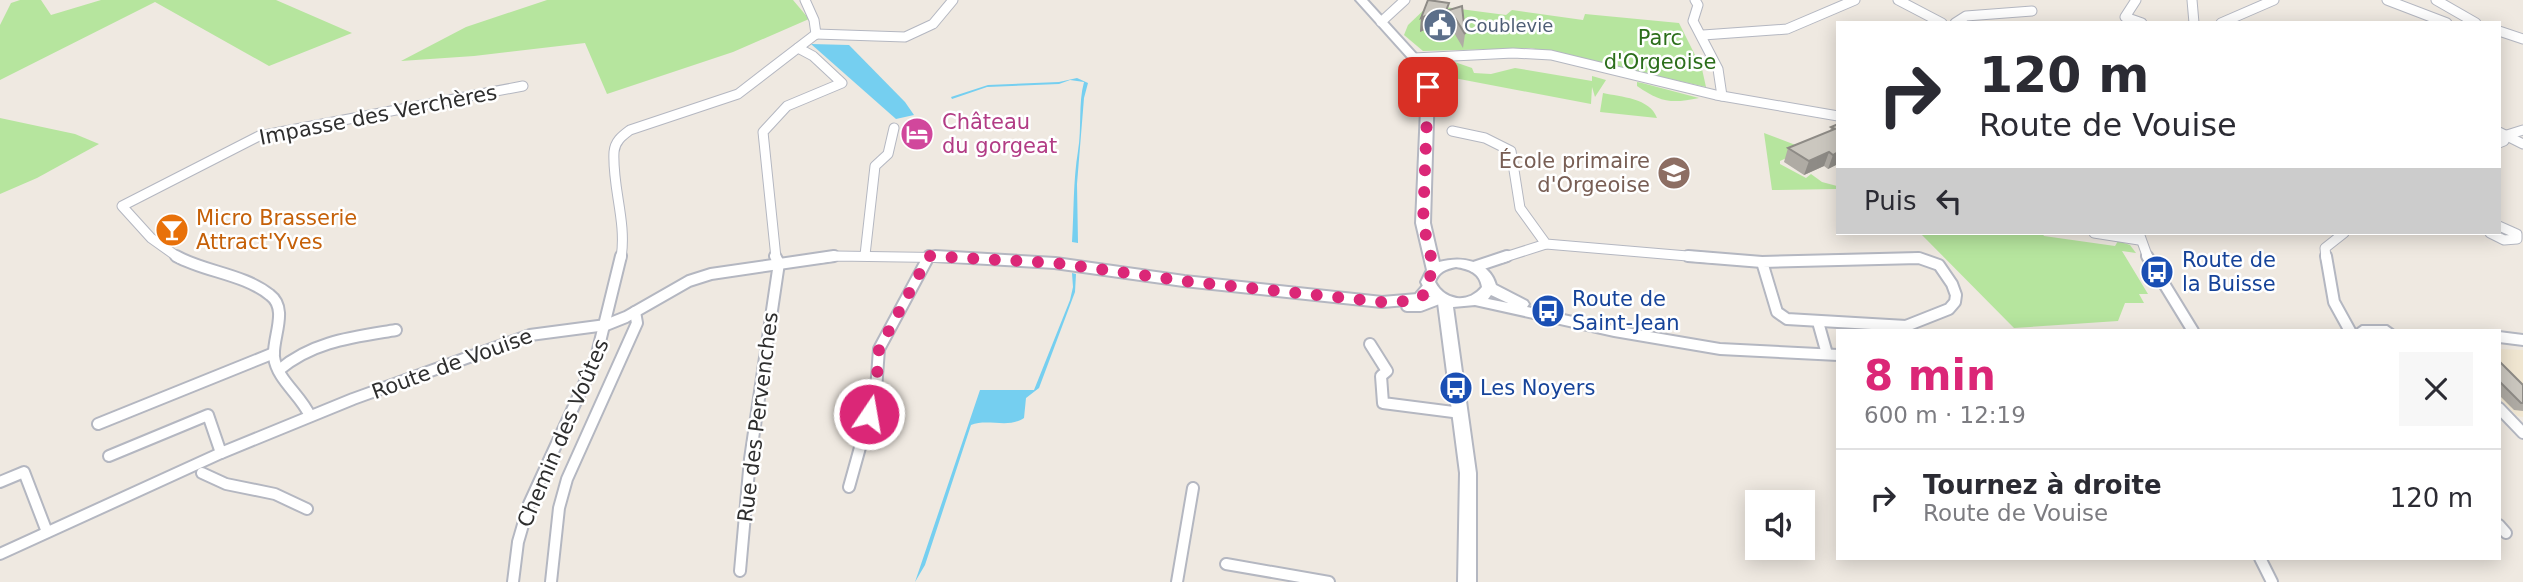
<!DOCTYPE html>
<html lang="fr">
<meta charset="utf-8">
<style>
body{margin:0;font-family:"DejaVu Sans",sans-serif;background:#f7f7f7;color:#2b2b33;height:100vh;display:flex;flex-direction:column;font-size:26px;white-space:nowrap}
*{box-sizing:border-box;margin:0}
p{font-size:23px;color:#7c7c81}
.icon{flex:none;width:38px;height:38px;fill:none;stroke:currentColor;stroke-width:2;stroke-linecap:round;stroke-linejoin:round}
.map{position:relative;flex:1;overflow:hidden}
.side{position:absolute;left:1836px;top:329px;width:665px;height:231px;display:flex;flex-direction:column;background:#fff;border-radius:0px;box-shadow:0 4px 18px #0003}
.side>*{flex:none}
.banner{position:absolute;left:1836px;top:21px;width:665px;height:214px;border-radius:0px;box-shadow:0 4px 18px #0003;background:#fff;color:#2b2b33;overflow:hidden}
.fabs{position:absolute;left:1745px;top:490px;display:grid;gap:14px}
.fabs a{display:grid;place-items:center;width:70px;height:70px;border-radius:0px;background:#fff;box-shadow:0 4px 18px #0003;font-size:35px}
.pin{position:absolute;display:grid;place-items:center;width:60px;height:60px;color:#fff;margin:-30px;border-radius:14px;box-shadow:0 4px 10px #0006}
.me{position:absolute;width:77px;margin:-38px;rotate:12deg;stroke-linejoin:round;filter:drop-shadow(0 0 5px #0008)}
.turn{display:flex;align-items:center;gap:24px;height:147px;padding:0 28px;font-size:32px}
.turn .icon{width:91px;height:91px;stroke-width:2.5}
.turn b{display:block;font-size:49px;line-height:60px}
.then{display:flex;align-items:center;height:66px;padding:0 28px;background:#0003;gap:14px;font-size:26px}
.round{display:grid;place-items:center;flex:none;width:74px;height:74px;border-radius:0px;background:#f7f7f7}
.headline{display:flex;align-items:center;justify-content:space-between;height:119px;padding:0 28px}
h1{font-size:42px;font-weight:700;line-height:52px;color:#db2777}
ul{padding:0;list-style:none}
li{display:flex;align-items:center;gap:21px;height:98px;padding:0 28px;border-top:2px solid #e1e1e2}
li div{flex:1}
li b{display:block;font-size:26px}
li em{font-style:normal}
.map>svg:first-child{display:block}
.education{fill:#f0e6d1}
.green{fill:#b6e59e}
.water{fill:#75cff0}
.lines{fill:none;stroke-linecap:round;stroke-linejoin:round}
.street-far1-casing{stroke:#b4b7c1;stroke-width:11}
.street-casing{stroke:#b4b7c1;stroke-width:14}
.secondary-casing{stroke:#b4b7c1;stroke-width:4}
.street-far1{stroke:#fff;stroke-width:9}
.street{stroke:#fff;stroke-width:10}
.secondary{fill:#fff;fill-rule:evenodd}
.wall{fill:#afaba4}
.shaded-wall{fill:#8e8b86}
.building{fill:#cbc7bf;stroke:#8e8b86;stroke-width:2}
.route{stroke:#db2777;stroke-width:12;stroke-dasharray:0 21.6}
.labels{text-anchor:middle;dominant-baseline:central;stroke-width:5;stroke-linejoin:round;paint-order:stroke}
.far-service-label{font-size:18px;fill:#4e5e75;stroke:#fff;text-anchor:start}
.park-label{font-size:21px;fill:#2c6e1b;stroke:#fff}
.street-label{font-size:21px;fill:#2e2e2e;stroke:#fff}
.hotel-label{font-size:21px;fill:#b23c85;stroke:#fff;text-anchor:start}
.education-label{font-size:21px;fill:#785e54;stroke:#fff;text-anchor:end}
.food-label{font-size:21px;fill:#c56008;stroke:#fff;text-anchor:start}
.transit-label{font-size:21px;fill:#164399;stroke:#fff;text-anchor:start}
</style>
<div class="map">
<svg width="2523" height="582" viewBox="0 0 2523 582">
<rect width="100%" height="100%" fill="#efe9e1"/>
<path class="education" d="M2499,349l24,1v67l-6,-1 -18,-18z"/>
<g class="green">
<path d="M20,0h21l10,15 50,-15h175l76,33 -83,33 -114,-64 -155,78v-55l11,-22z"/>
<path d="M547,0h246l16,19 -76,33 -126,42 -22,-51 -111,13 -73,5 65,-34z"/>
<path d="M1429,5l77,10 6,-5 71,10 2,-6 94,9 23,46 4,18 -175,-39 -108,3 -19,-16 4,-10z"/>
<path d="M1446,59l26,9 2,5 17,1 24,-6 77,13v-5l14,4 -11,17 -3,-10 -1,17 -158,-30 3,-14z"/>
<path d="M1637,82l5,1 57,15c-28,6 -39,4 -62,-12z"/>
<path d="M1603,93c18,4 47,5 54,25l-57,-6z"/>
<path d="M0,118l75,16 24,10 -62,34 -37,16z"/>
<path d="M1764,133l42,16 -26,12v3l26,14 5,-4 11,8 15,4v3l-65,1z"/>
<path d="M1920,233h122l2,3 71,10 3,-5 12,4 6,8 -14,-2 26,43h-9l5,9h-19l-7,18 -104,7z"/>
</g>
<g class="water">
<path d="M811,44l38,1 56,57 9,13 -18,4z"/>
<path d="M1077,78l11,5 -4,15 -7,86 1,59 -6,-1c2,-30 1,-61 6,-91 4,-23 0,-47 6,-69l-14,-2 -11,4 -72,3 -35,12 -1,-2 37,-12 71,-3z"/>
<path d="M1072,273l4,1 -1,18 -36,96 -13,10 -2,20c-16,11 -36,0 -53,7l-46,140 -10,17 65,-192h54l36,-90 3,-13z"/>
</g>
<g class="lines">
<defs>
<g id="street-far1">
<path d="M805,0l9,20 2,14"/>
<path d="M1695,0l3,5 -5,16 25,48 4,27"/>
<path d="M1898,0l44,23"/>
<path d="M2136,0l-11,17 17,6"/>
<path d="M2192,0l2,23"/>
<path d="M2387,0l60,23"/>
<path d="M2436,0l40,23"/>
<path d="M1381,22l24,-22"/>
<path d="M1955,23l11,-7 66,-5"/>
<path d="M2221,23l53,-23"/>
<path d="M2499,31l24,8"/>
<path d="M816,34l89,3 28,-13 20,-24"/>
<path d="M1703,35l84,-6 68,-29"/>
<path d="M1414,58l99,-5 38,2 165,40 122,21"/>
<path d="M1452,131l33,7 26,13 9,57 26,36 165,14"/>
<path d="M2499,132l24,12"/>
<path d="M2499,143l5,-2 3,-6 16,-5"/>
<path d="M2094,233l45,7"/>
<path d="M2139,233l9,25"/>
<path d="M2490,233l14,7 13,-1v-5l-18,-8"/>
<path d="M865,255l10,-89 13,-12 6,-26"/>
<path d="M179,258l-28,-20 -29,-32 137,-70 264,-50"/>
<path d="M621,258c6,-36 -9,-71 -7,-106 1,-11 8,-16 16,-22l108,-36 78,-60"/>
<path d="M776,258l-13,-126 24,-26 55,-23 -29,-27 -15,-8"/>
<path d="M821,258l15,-2 131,2"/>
<path d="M1502,258l44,-14"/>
<path d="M1915,258h4"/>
<path d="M2326,258l-1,-10 19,-15"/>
</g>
<g id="street">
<path d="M176,256c29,16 68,18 94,39 19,14 2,43 4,62 3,23 27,38 36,59"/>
<path d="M935,256l120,7 129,18 198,21 36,-3 11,-13"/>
<path d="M1688,256l74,6"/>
<path d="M2147,256l46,75"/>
<path d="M2326,256l8,46 16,29"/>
<path d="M1919,258l20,7 13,19 4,11 -1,7 -6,7 -43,17 -119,-7 -10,-7 -15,-50z"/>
<path d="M1474,267l33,-11"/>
<path d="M1407,306h13l21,-8"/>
<path d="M1818,322l9,32"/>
<path d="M1370,344l17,27 -6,5 2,27 78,10"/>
<path d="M279,370c34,-29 75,-33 117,-40"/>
<path d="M2499,408l24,25"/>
<path d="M98,424l176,-71"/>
<path d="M109,456l99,-41 13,38"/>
<path d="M202,473l24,11 49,10 32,15"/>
<path d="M0,482l24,-10 23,60"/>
<path d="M849,487l27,-97 3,-41 50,-93"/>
<path d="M2499,525l7,8"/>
<path d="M0,554l221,-101 132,-54 177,-64 76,-10 20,-8 63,-36 22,-7 123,-18"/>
<path d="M2260,558l12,24"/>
<path d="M1226,564l103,18"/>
<path d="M740,571l10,-112 29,-196 -4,-7"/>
<path d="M513,582l5,-40 11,-38 67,-146 25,-102"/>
<path d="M551,582l8,-74 8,-29 70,-156 -2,-11"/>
<path d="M1177,582l16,-94"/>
</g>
<g id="secondary">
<path d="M1356,0h11l51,56 16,31 -4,136 9,39c22,-6 50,-2 57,23l31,16 2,3 -2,3 87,19 106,18 118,6v10l-118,-6 -106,-18 -139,-31 -22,2 23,166v109h-18l2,-109 -22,-170 -11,-9 -6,-12 6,-12 -11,-47 6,-136 -13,-28zM1456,267c13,2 24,6 26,20 -14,17 -37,14 -47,-5 3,-10 11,-13 21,-15zM1491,295l17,8 -20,-4z"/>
<path d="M2362,326h25l7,5h-39z"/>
<path d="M2499,332l24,3v10l-24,-3z"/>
</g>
</defs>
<use href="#street-far1" class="street-far1-casing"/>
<use href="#street" class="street-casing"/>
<use href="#secondary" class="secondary-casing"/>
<use href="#street-far1" class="street-far1"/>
<use href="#street" class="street"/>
<use href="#secondary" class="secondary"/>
</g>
<g class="wall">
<path d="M1428,0l20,10 14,-4 3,28 -2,14 -10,-17 -22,-4 -11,5 1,-14z"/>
<path d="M1838,124v40l-10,5 -4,-3 -20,9 -20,-13 4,-14 42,-16 1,-5z"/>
<path d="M2499,361l24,24v26l-9,-1 -15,-15z"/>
</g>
<g class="shaded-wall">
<path d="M1432,13l-1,14 -11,5 1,-14z"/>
<path d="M1829,152l-5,14 -20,9 5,-14z"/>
<path d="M1838,152v12l-10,5 5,-14z"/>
</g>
<g class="building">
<path d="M1428,0l21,3 -3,8 16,-5 3,28 -10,-16 -23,-5 -11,5z"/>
<path d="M1838,124v28l-5,3 -4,-3 -20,9 -21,-13 47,-19 -4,-2z"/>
<path d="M2499,361l24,24v18h-2l-22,-22z"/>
</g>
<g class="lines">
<path class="route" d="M869,414l7,-24 3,-41 50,-93 126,7 129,18 198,21 27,-1 9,-2 8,-6 3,-15 5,-8 -11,-47 5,-136"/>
</g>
<defs>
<symbol id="civic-disc" viewBox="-11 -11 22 22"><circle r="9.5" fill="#5c6f8a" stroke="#fff"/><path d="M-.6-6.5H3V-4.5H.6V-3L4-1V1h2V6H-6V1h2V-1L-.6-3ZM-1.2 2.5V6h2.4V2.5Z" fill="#fff"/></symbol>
<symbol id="hotel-disc" viewBox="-11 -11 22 22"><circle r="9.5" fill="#d1479c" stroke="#fff"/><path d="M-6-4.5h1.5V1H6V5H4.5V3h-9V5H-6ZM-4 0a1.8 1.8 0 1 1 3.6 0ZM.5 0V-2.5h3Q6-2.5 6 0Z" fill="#fff"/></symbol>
<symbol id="school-disc" viewBox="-11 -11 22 22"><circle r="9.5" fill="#8d6e63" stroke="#fff"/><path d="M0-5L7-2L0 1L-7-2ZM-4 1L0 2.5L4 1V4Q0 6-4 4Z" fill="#fff"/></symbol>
<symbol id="bar-disc" viewBox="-11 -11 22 22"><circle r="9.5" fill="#e8710a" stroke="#fff"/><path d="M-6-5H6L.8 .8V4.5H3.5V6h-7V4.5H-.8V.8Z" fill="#fff"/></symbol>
<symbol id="bus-disc" viewBox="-11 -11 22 22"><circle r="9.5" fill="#1a4fb4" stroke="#fff"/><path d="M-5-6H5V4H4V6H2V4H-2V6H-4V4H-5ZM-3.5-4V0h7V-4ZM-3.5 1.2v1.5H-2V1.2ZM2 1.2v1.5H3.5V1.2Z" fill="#fff"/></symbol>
</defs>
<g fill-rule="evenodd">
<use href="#civic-disc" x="1421" y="6" width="38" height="38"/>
<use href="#hotel-disc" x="898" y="115" width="38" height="38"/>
<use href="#school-disc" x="1655" y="154" width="38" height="38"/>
<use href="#bar-disc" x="153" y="211" width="38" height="38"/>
<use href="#bus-disc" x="2138" y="253" width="38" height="38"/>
<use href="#bus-disc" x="1529" y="292" width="38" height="38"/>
<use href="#bus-disc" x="1437" y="369" width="38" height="38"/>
</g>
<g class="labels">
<g class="far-service-label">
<text x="1464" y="25">Coublevie</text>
</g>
<g class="park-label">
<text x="1660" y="38">Parc<tspan x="1660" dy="24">d'Orgeoise</tspan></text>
</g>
<g class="street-label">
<text transform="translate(378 115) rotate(-11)">Impasse des Verchères</text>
<text transform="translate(452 364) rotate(-20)">Route de Vouise</text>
<text transform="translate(758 417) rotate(-83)">Rue des Pervenches</text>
<text transform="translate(563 433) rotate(-67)">Chemin des Voûtes</text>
</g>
<g class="hotel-label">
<text x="942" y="122">Château<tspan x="942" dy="24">du gorgeat</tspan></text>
</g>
<g class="education-label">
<text x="1650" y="161">École primaire<tspan x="1650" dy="24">d'Orgeoise</tspan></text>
</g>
<g class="food-label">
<text x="196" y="218">Micro Brasserie<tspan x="196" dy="24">Attract'Yves</tspan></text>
</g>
<g class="transit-label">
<text x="2182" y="260">Route de<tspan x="2182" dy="24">la Buisse</tspan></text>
<text x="1572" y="299">Route de<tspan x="1572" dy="24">Saint-Jean</tspan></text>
<text x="1480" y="388">Les Noyers</text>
</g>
</g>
</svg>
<div class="fabs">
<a><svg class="icon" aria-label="sound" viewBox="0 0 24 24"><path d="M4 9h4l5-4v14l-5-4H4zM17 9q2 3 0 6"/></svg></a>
</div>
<div class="pin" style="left:1428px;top:87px;background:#d93025"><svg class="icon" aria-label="arrive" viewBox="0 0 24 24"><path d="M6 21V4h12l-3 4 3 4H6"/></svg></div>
<svg class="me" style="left:869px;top:414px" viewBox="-20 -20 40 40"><circle r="17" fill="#db2777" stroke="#fff" stroke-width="3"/><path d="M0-11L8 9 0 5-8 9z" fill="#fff"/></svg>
<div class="banner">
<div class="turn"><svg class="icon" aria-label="right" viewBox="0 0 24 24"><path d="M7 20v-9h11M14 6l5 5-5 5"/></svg><div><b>120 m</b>Route de Vouise</div></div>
<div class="then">Puis<svg class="icon" aria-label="left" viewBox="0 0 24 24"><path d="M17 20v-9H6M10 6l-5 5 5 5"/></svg></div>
</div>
<section class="side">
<div class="headline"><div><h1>8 min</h1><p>600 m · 12:19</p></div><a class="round"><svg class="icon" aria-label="close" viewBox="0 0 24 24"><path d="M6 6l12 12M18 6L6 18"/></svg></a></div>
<ul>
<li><svg class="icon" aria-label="right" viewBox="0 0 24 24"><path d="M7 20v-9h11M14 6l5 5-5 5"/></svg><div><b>Tournez à droite</b><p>Route de Vouise</p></div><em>120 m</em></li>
</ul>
</section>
</div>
